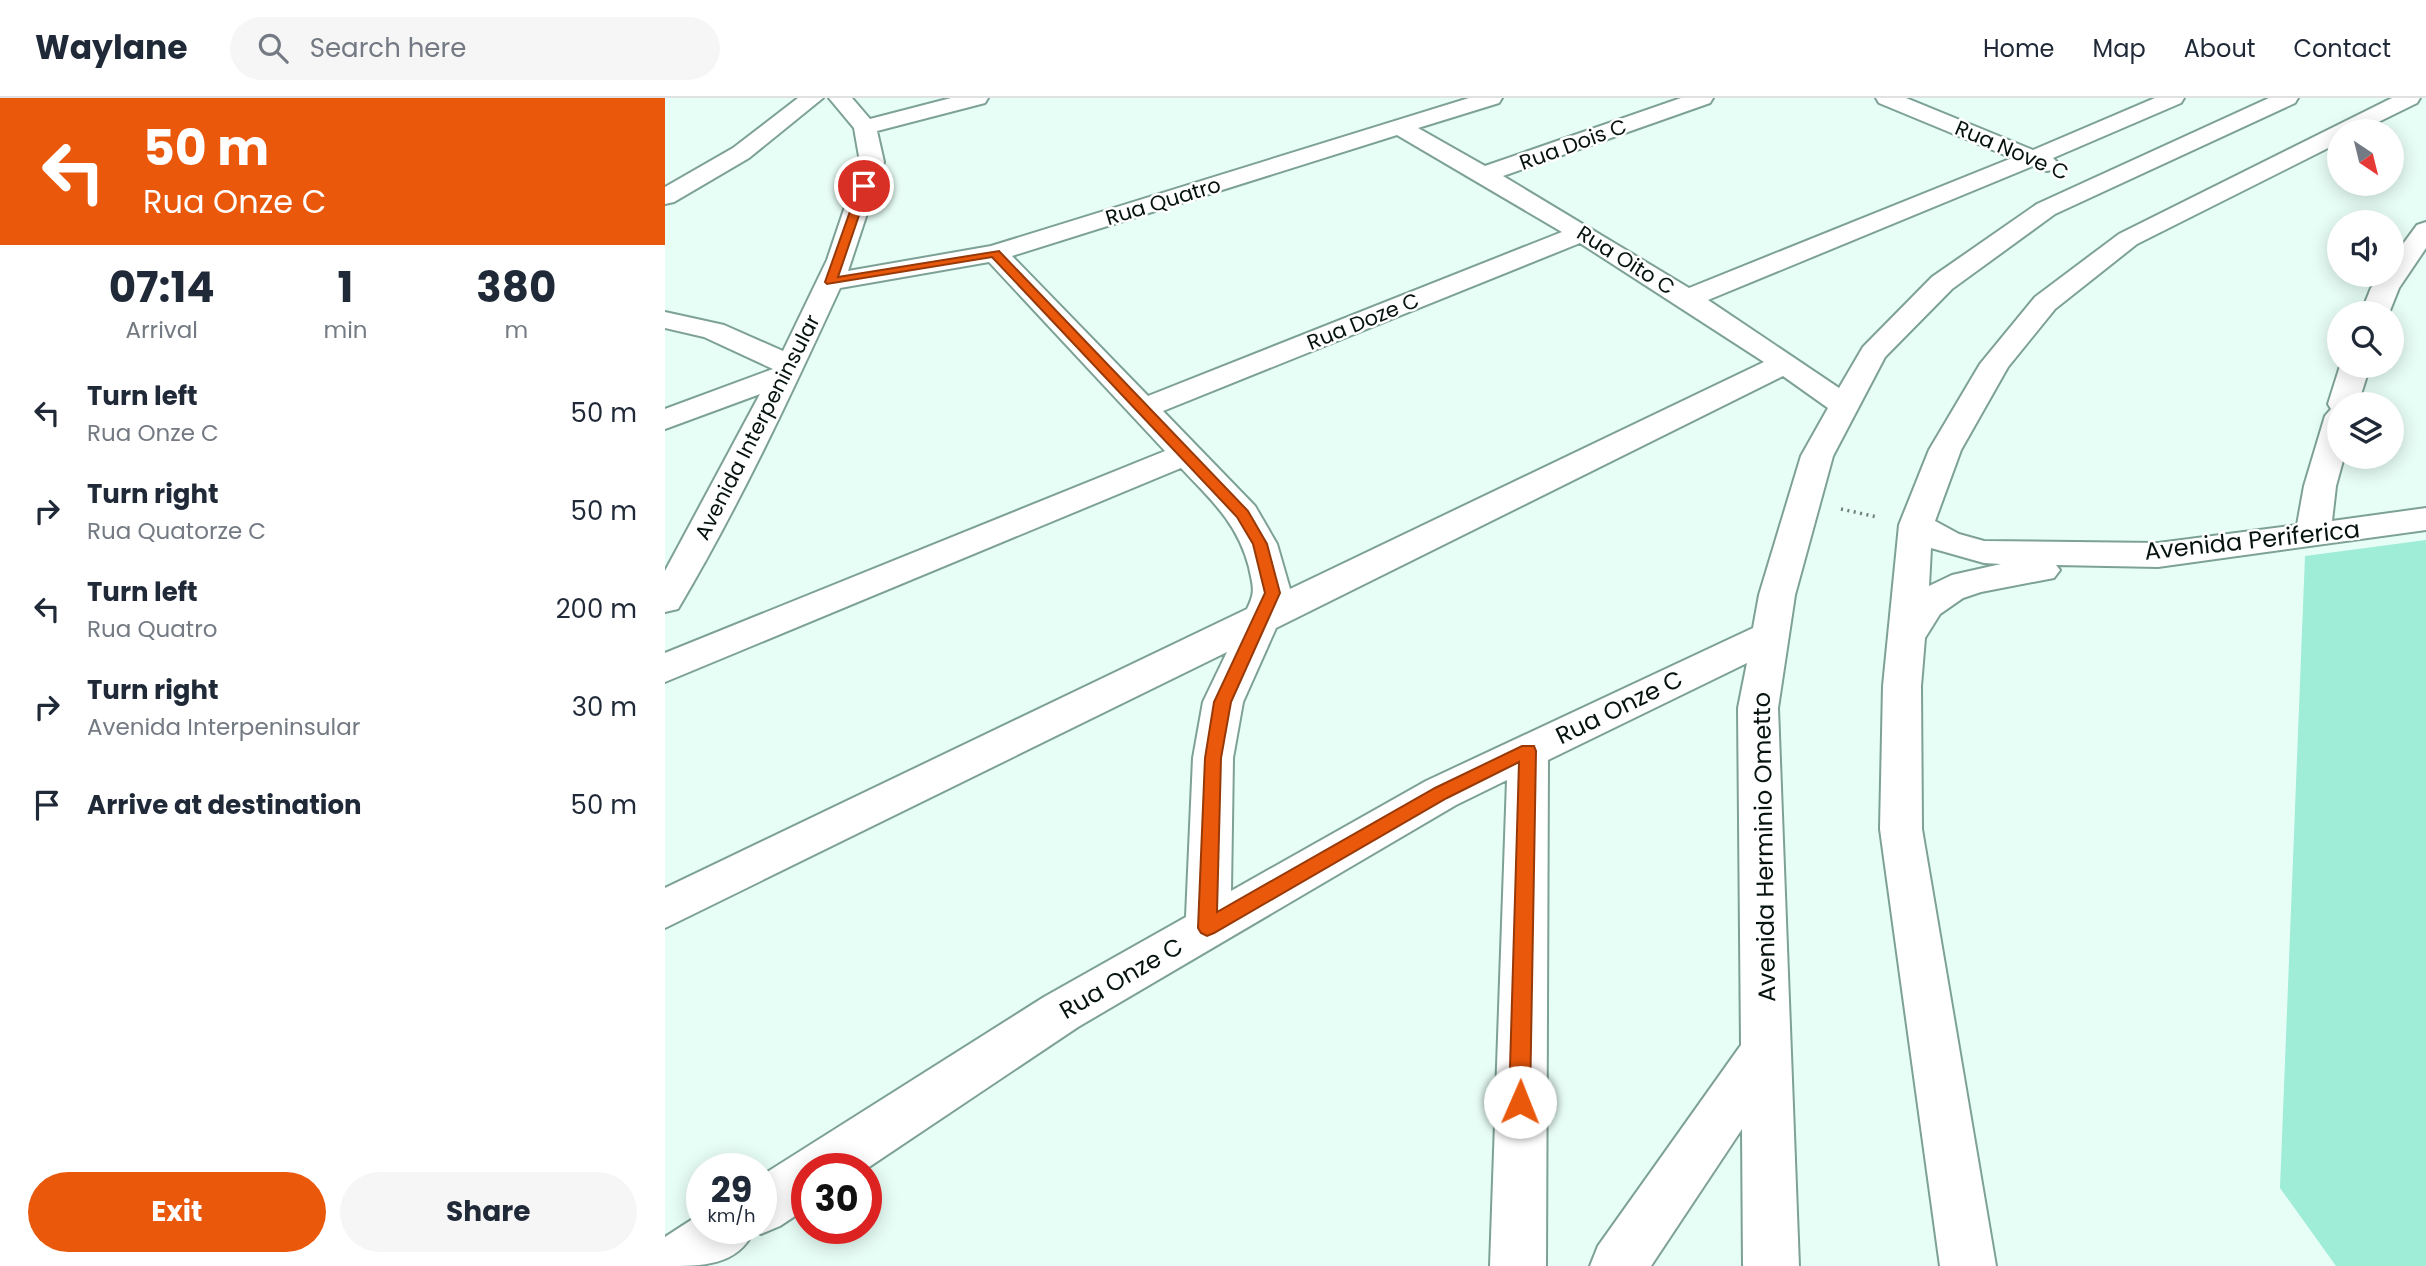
<!DOCTYPE html>
<style>
body{margin:0;font-family:Poppins,sans-serif;background:#f6f6f7;color:#1f2937;height:100vh;display:flex;flex-direction:column;font-size:26px;white-space:nowrap}
*{box-sizing:border-box;margin:0}
p{font-size:23px;color:#747a83}
.icon{flex:none;width:38px;height:38px;fill:none;stroke:currentColor;stroke-width:2;stroke-linecap:round;stroke-linejoin:round}
.map{position:relative;flex:1;overflow:hidden}
.drawer{display:flex;flex-direction:column;background:#fff;width:665px}
.drawer>*{flex:none}
.top-card{background:#ea580c;color:#fff;overflow:hidden}
.needle{width:46px;rotate:145deg}
.controls{position:absolute;left:1662px;top:21px;display:grid;gap:14px}
.controls a{display:grid;place-items:center;width:77px;height:77px;border-radius:50%;background:#fff;box-shadow:0 4px 18px #0003;font-size:35px}
.speed{position:absolute;left:21px;top:1055px;display:flex;gap:14px;font-size:35px;font-weight:700;text-align:center}
.speed>*{display:grid;place-content:center;width:91px;height:91px;border-radius:50%;background:#fff;box-shadow:0 4px 18px #0003;line-height:1}
.speed small{font-size:18px;font-weight:400}
.speed .limit{border:10px solid #d22;background:#fff;color:#111}
.pin{position:absolute;display:grid;place-items:center;width:60px;height:60px;color:#fff;margin:-30px;border:4px solid #fff;border-radius:50%;box-shadow:0 2px 7px #0007}
.me{position:absolute;width:77px;margin:-38px;rotate:1deg;stroke-linejoin:round;filter:drop-shadow(0 0 5px #0008)}
.turn{display:flex;align-items:center;gap:24px;height:147px;padding:0 28px;font-size:32px}
.turn .icon{width:91px;height:91px;stroke-width:2.5}
.turn b{display:block;font-size:49px;line-height:60px}
.eta{display:flex;justify-content:space-evenly;align-items:center;height:119px;text-align:center}
.eta b{font-size:42px;font-weight:700;line-height:49px}
.button{display:flex;gap:14px;margin-top:auto;padding:14px 28px}
.button a{flex:1;height:80px;border-radius:42px;background:#ea580c;color:#fff;font-size:28px;font-weight:700;line-height:80px;text-align:center}
.button a+a{background:#f6f6f7;color:#1f2937}
ul{padding:0;list-style:none}
li{display:flex;align-items:center;gap:21px;height:98px;padding:0 28px}
li div{flex:1}
li b{display:block;font-size:26px}
li em{font-style:normal}
header{display:flex;align-items:center;gap:42px;box-sizing:border-box;height:98px;padding:0 35px;background:#fff;border-bottom:2px solid #e0e1e3}
header strong{font-size:33px}
nav{display:flex;gap:38px;margin-inline-start:auto;font-size:24px}
.search{width:490px;height:63px;background:#f6f6f7;display:flex;align-items:center;gap:18px;box-sizing:border-box;padding:0 24px;border-radius:38px;color:#747a83;font-size:26px}
main{display:flex;flex:1;min-height:0}
.map>svg:first-child{display:block}
.green{fill:#9fecd7}
.lines{fill:none;stroke-linecap:round;stroke-linejoin:round}
.minor-casing{stroke:#7da196;stroke-width:4}
.path{stroke:#6c7e78;stroke-width:3.5;stroke-dasharray:2 4.5;stroke-linecap:butt}
.minor{fill:#fff;fill-rule:evenodd}
.route{fill:#ea580c;stroke:#983908;stroke-width:2}
.labels{text-anchor:middle;dominant-baseline:central;stroke-width:5;stroke-linejoin:round;paint-order:stroke}
.far-street-label{font-size:21px;fill:#06130f;stroke:#fff}
.street-label{font-size:24px;fill:#06130f;stroke:#fff}
</style>
<header>
<strong>Waylane</strong>
<div class="search"><svg class="icon" aria-label="search" viewBox="0 0 24 24"><circle cx="10" cy="10" r="6"/><path d="M15 15l6 6"/></svg>Search here</div>
<nav><a>Home</a><a>Map</a><a>About</a><a>Contact</a></nav>
</header>
<main>
<section class="drawer">
<div class="top-card">
<div class="turn"><svg class="icon" aria-label="left" viewBox="0 0 24 24"><path d="M17 20v-9H6M10 6l-5 5 5 5"/></svg><div><b>50 m</b>Rua Onze C</div></div>
</div>
<div class="eta">
<div><b>07:14</b><p>Arrival</p></div>
<div><b>1</b><p>min</p></div>
<div><b>380</b><p>m</p></div>
</div>
<ul>
<li><svg class="icon" aria-label="left" viewBox="0 0 24 24"><path d="M17 20v-9H6M10 6l-5 5 5 5"/></svg><div><b>Turn left</b><p>Rua Onze C</p></div><em>50 m</em></li>
<li><svg class="icon" aria-label="right" viewBox="0 0 24 24"><path d="M7 20v-9h11M14 6l5 5-5 5"/></svg><div><b>Turn right</b><p>Rua Quatorze C</p></div><em>50 m</em></li>
<li><svg class="icon" aria-label="left" viewBox="0 0 24 24"><path d="M17 20v-9H6M10 6l-5 5 5 5"/></svg><div><b>Turn left</b><p>Rua Quatro</p></div><em>200 m</em></li>
<li><svg class="icon" aria-label="right" viewBox="0 0 24 24"><path d="M7 20v-9h11M14 6l5 5-5 5"/></svg><div><b>Turn right</b><p>Avenida Interpeninsular</p></div><em>30 m</em></li>
<li><svg class="icon" aria-label="arrive" viewBox="0 0 24 24"><path d="M6 21V4h12l-3 4 3 4H6"/></svg><div><b>Arrive at destination</b></div><em>50 m</em></li>
</ul>
<div class="button"><a>Exit</a><a>Share</a></div>
</section>
<div class="map">
<svg width="1761" height="1168" viewBox="0 0 1761 1168">
<rect width="100%" height="100%" fill="#e7fef6"/>
<path class="green" d="M1761,442v726h-90l-56,-78 25,-632z"/>
<g class="lines">
<defs>
<g id="minor">
<path d="M133,0h25l-74,60 -75,44 -9,2v-17l68,-39z"/>
<path d="M164,0h23l18,21 81,-21h37l-3,5 -108,28 7,31 -36,109 143,-25 478,-148h33l-3,5 -81,25 67,38 196,-68h32l-3,5 -207,73 186,112 323,-130 -133,-55 -3,-5h30l127,52 122,-52h29l-3,5 -128,55 6,6 -4,5 -8,2 -14,-5 -325,134 131,88 24,-41 69,-70 105,-73 232,-106h29l-3,5 -240,111 -103,75 -67,68 -52,99 -38,139 -17,113 21,558h-56l-1,-137 -91,137h-61l8,-20 143,-201 -3,-337 9,-45 -199,97 -2,506h-56l17,-486 -51,25 -378,222 -212,142h-59v39l-27,18 -19,8 -7,-3c-17,35 -51,35 -89,35v-29l37,-24v15h59v-52l283,-179 142,-80 7,-159 10,-56 24,-50 -562,276v-40l582,-279c9,-18 6,-22 2,-42 -12,-45 -38,-67 -68,-99l-516,214v-29l500,-202 -176,-189 -149,26c-50,109 -101,218 -162,321l-13,3v-41l95,-177 -95,35v-20l108,-40 -69,-32 -39,-9v-16l59,13 59,26 44,-91 33,-98 -6,-34zM732,37l165,97 -414,164 -136,-140zM915,145l184,119 -474,227 -13,-45 -22,-38 -92,-95zM1118,278l45,32 -27,48 -42,139 -6,33 -327,153 -195,110 2,-133 10,-56 33,-74z"/>
<path d="M1727,0h28l-3,5 -57,28h-20v11l-203,102 -82,65 -47,58 -47,83 -26,71 24,13 25,7 174,2 139,-18 7,-39 21,-70 6,-7 -3,-5 12,-38h30l-12,38h-18v53h4l-8,29 -4,35 94,-13v22l-268,37 -102,-2 4,5 -6,8 -73,14 -18,6 -23,16 -15,24 -4,48 1,143 74,437h-56l-60,-437 3,-143 16,-161 30,-75 51,-86 55,-67 84,-63zM1266,450l53,15 17,1 -49,11 -23,11z"/>
<path d="M1761,124v26l-27,40 -10,25h-28l10,-25 10,-13h11v-16l25,-34z"/>
</g>
</defs>
<use href="#minor" class="minor-casing"/>
<path class="path" d="M1176,411l36,8"/>
<use href="#minor" class="minor"/>
</g>
<path class="route" d="M199,85l5,3 -31,91 161,-26 249,260 19,33 13,49 -49,109 -10,56 -4,154 218,-124 87,-42h12l2,5 -6,351 -3,7 -7,3 -8,-3 -3,-7 10,-340 -72,36 -233,135 -7,3 -6,-3 -3,-5 7,-170 9,-56 51,-109 -12,-49 -16,-27 -245,-260 -165,27 -2,-2 34,-96z"/>
<g class="labels">
<g class="far-street-label">
<text transform="translate(908 46) rotate(-20)">Rua Dois C</text>
<text transform="translate(1347 52) rotate(23)">Rua Nove C</text>
<text transform="translate(498 103) rotate(-17)">Rua Quatro</text>
<text transform="translate(961 162) rotate(32)">Rua Oito C</text>
<text transform="translate(698 223) rotate(-22)">Rua Doze C</text>
<text transform="translate(92 329) rotate(-63)">Avenida Interpeninsular</text>
</g>
<g class="street-label">
<text transform="translate(1587 442) rotate(-6)">Avenida Periferica</text>
<text transform="translate(954 609) rotate(-26)">Rua Onze C</text>
<text transform="translate(1099 749) rotate(-91)">Avenida Herminio Ometto</text>
<text transform="translate(456 880) rotate(-30)">Rua Onze C</text>
</g>
</g>
</svg>
<div class="controls">
<a><svg class="needle" viewBox="-14 -14 28 28"><path d="M0-13l5 13h-10z" fill="#e53935"/><path d="M0 13l5-13h-10z" fill="#747a83"/></svg></a>
<a><svg class="icon" aria-label="sound" viewBox="0 0 24 24"><path d="M4 9h4l5-4v14l-5-4H4zM17 9q2 3 0 6"/></svg></a>
<a><svg class="icon" aria-label="search" viewBox="0 0 24 24"><circle cx="10" cy="10" r="6"/><path d="M15 15l6 6"/></svg></a>
<a><svg class="icon" aria-label="layers" viewBox="0 0 24 24"><path d="M12 4l9 5-9 5-9-5zM3 14l9 5 9-5"/></svg></a>
</div>
<div class="speed"><div>29<small>km/h</small></div><div class="limit">30</div></div>
<div class="pin" style="left:199px;top:88px;background:#d93025"><svg class="icon" aria-label="arrive" viewBox="0 0 24 24"><path d="M6 21V4h12l-3 4 3 4H6"/></svg></div>
<svg class="me" style="left:855px;top:1004px" viewBox="-20 -20 40 40"><circle r="19" fill="#fff"/><path d="M0-13L10 11 0 6-10 11z" fill="#ea580c"/></svg>
</div>
</main>
